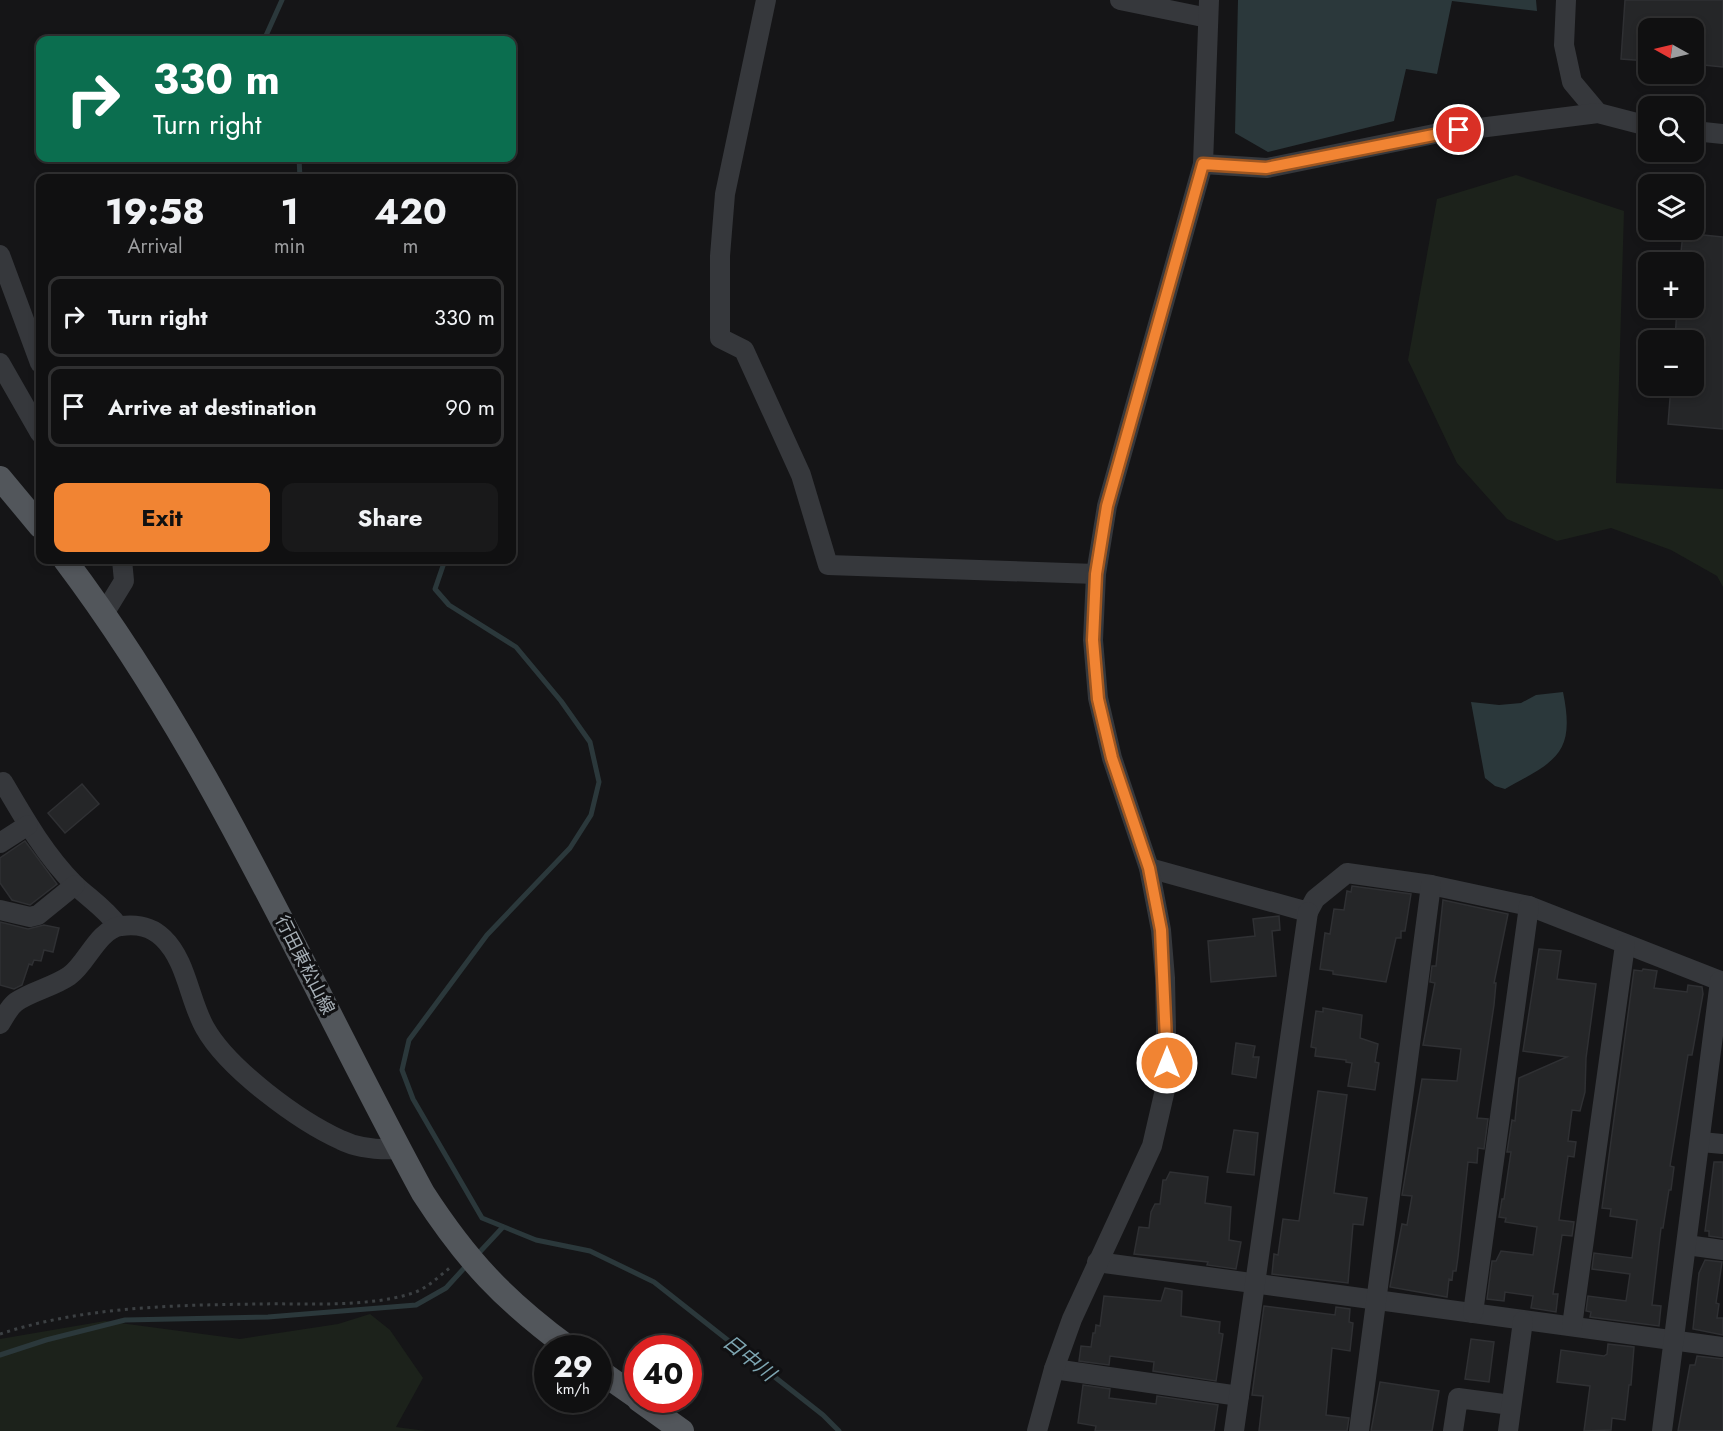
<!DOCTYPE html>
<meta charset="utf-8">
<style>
body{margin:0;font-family:Jost,"Noto Sans JP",sans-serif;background:#19191a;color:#f1f3f6;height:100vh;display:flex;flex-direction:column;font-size:22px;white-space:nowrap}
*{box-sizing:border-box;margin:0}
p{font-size:20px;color:#9c9d9f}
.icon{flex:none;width:33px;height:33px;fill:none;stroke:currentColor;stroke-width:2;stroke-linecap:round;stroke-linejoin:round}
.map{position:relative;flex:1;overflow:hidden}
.sheet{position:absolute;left:36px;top:174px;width:480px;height:390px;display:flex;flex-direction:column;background:#101011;border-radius:12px;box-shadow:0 3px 9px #0003,0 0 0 2px #303031}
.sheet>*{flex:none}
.hud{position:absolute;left:36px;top:36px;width:480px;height:126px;border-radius:12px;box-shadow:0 3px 9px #0003,0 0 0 2px #303031;background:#0b6e4f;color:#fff;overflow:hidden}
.needle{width:39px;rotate:278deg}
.fabs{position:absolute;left:1638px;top:18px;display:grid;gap:12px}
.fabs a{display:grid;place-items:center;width:66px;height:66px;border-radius:12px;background:#101011;box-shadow:0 3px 9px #0003,0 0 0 2px #303031;font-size:30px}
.speed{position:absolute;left:534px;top:1335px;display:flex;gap:12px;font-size:30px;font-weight:700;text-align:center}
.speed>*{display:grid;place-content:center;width:78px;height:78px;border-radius:50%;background:#101011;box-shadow:0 3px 9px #0003,0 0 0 2px #303031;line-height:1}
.speed small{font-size:15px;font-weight:400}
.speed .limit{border:9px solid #d22;background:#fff;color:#111}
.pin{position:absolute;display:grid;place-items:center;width:51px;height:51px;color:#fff;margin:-26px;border:3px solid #fff;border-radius:50%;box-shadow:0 2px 6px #0007}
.me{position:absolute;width:66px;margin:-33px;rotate:0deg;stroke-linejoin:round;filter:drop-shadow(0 0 4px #0008)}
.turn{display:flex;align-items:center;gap:21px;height:126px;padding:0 18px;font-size:27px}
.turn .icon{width:78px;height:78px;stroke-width:2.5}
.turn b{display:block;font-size:42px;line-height:51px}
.eta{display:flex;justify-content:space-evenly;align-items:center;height:102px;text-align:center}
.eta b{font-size:36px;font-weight:700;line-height:42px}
.cta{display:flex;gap:12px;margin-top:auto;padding:12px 18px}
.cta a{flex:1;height:69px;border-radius:12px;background:#f18433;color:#111;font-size:24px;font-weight:700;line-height:69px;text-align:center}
.cta a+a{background:#19191a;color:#f1f3f6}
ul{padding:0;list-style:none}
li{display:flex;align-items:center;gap:18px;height:81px;margin:0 12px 9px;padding:0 6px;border:3px solid #303031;border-radius:12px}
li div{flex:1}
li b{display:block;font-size:22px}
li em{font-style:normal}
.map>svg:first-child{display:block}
.green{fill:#1c221b}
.water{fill:#2b383b}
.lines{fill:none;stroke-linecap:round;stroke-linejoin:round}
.stream{stroke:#2b383b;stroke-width:5}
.building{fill:#252628;stroke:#2f3033;stroke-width:1.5}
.path{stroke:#3c4043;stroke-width:3;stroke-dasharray:3 4.5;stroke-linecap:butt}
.minor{stroke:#36383c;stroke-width:20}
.major{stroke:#52565b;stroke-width:24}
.route-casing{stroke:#9d5621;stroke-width:15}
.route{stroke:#f18433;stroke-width:10}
.labels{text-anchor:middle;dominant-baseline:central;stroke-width:6;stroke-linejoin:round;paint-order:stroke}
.street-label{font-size:18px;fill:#a7b0b7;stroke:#101012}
.water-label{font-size:20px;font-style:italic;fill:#7ea6b2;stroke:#101012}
</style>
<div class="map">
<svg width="1723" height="1431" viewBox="0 0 1723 1431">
<rect width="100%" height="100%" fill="#151517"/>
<g class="green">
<path d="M1516,175l108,36 -8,272 107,6v98l-6,-11 -46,-26 -60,-22 -54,13 -50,-22 -50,-56 -49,-103 29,-161z"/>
<path d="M370,1314l20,16 33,48 -27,49 30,4h-426v-92l105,-18 135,18 98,-15z"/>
</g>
<g class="water">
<path d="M1238,0h298l1,11 -85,-10 -15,73 -31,-5 -12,52 -126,31 -33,-19z"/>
<path d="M1563,692c13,63 -8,69 -58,97l-10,-3 -10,-8 -14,-76 28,3 22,-2 15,-8z"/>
</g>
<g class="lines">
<g class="stream">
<path d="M264,40l18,-40"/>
<path d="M299,158l1,20"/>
<path d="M445,560l-10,29 14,16 67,42 45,54 29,41 9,40 -8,33 -21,33 -83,87 -78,105 -7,30 11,29 69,119 54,22 54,11 64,31 169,133 16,16"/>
<path d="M476,1256l27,-29"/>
<path d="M0,1355l46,-15 79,-20 143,-3 148,-12 30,-17 21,-23"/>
</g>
</g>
<g class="building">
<path d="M1625,0h98v67l-29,-3v-36h-46v33l-27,-2z"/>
<path d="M1683,233l40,4v192l-55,-5 3,-38h23v-46h-19l2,-32h17v-46h-14z"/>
<path d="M82,784l17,20 -34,29 -17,-20z"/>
<path d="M25,841l32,43 -27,21 -18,-5 -12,-17v-25z"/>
<path d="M1352,886l59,8 -6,37h-4v7h-5l-10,44 -53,-8v-3l-13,-2 5,-36 5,1 4,-25 10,1 3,-19 4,1z"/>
<path d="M1443,900l65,14 -14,69h2l-2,22 -17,113 11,1 -4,30 -6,-1 -1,15 -9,-1 -10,95 -2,14h-3l-1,9 -3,-1 -2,18 -57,-10 12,-63 5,1 5,-29 -10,-1 20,-116 35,2 4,-32 -38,-4 12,-62 -5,-1 2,-16h4z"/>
<path d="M1279,916l1,14 -8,1 4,45 -65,6 -3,-41 47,-5 -2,-17z"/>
<path d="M0,922l28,7 16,-4 15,3 -6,24 -9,-2 -3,11 -7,-1 -2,5 -3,-1 -7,21 -8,4 -14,-4z"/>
<path d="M1539,949l22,2 -4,28 39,5 -10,74 -1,34 -5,19 -8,-1 -4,31 8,1 -2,15 -6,-1 -9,64 15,2 -2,14 -10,-1 -9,59h5l-2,18 -25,-4 2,-12 -28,-4 -1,9 -17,-2 5,-38h4l5,-10 32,4 4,-28 -32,-5 1,-4 -7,-1 3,-18h2l7,-47h-4l5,-32 3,1 4,-43 48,-21 -44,-6z"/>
<path d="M1643,969l14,2 -3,17 33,4 1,-7 14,2 1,7 -11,61h-4l-18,111 4,1 -3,23h-2l-6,38h-2l-9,77 9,1 -2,20 -69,-9 1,-5 -5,-1 2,-15 38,5 4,-27 -38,-5 2,-16 38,5 5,-38 -27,-4 1,-7 -9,-1 32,-238 8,1z"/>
<path d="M1323,1008l39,7 -2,23 18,6 -3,18 4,1 -4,27 -27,-4 4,-23 -6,-1v-2l-31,-4 1,-8 -5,-1 5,-36 7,1z"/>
<path d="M1236,1043l19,3 -2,11h6l-3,21 -24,-4z"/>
<path d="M1318,1091l29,4 -13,98 33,5 -4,27 -10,-1 -5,59 -76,-9 2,-20 4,1 5,-36 16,2z"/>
<path d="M1234,1130l24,3 -4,42 -27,-3z"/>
<path d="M1714,1162h9v76l-14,-2v-5h-4z"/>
<path d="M1170,1172l38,5 -3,26 26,4 -2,33 12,2 -5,27 -29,-4 1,-3 -74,-8 5,-27 10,1 2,-16 4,-8h5l3,-24h3z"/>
<path d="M1705,1260l17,2 -6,41 3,1 -2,14h6v17l-30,-6 6,-56z"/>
<path d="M1165,1288l17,3 -1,25 39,6 -1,11 4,1 -7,47 -63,-10 1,-9 -44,-6 -1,9 -30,-4 2,-15 10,1 2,-14h2l1,-8 4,1 4,-30 57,5z"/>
<path d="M1264,1306l71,9 1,-8 14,2 -1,13 4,1 -3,28 -18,-3 -6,67 23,3 -2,13h-88l4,-35 -11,-1z"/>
<path d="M1471,1339l23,3 -5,40 -24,-3z"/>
<path d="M1608,1344l26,3 -3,38h-2l-4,35 -13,-2 -1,12 -27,1 6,-45 -33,-4 4,-32 43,6 3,-2z"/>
<path d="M1697,1356l26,3v72h-45l12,-66h5z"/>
<path d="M1380,1382l59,9 -7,40h-61z"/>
<path d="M1083,1385l27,4 -1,9 47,6 1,-8 61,9 -4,26h-119l1,-5 -18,-3z"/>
</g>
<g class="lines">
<path class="path" d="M0,1334c82,-27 172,-29 259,-30 48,-1 107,4 154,-11 15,-5 26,-17 38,-26"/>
<g class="minor">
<path d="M766,0l-41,194 -5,62v82l24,12 57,125 27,90 268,9"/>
<path d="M1120,0l88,18"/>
<path d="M1566,0l-2,45 8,37 26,31"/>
<path d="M1694,131l29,3"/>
<path d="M1203,164l64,4 172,-35 159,-20 50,13"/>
<path d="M0,255l40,108"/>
<path d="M0,363l40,70"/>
<path d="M105,612l19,-31 -2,-21"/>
<path d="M3,782c21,36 42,73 72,103 15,14 31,24 43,41"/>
<path d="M0,843l28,-18"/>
<path d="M1149,868l159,44 7,-13 32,-26 84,12 98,21 194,76"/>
<path d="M0,910l30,7 8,-2 37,-30"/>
<path d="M0,1024c4,-6 9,-17 16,-22 16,-11 37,-15 53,-26 18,-12 28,-46 52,-50 16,-2 30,0 42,12 24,23 26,62 42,90 23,41 94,93 136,112 18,9 38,10 58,9"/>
<path d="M1701,1142l22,2"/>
<path d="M1687,1245l36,5"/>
<path d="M1097,1262l626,85"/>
<path d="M1473,1313l56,-407"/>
<path d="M1572,1326l53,-381"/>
<path d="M1054,1369l185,27"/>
<path d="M1037,1431l17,-62 18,-50 80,-173 15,-65 -2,-103 -4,-48 -12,-62 -37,-110 -14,-60 -5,-58 3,-66 11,-68 96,-342 6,-164"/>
<path d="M1234,1431l74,-519"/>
<path d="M1359,1431l72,-546"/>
<path d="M1453,1431l5,-33 53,7"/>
<path d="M1508,1431l15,-110"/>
<path d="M1662,1431l58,-450"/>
</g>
<g class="major">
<path d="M0,478l40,48"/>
<path d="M65,560c147,195 242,420 358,633 44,68 81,107 146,155"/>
<path d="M598,1370l40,28"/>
<path d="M639,1400l43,31"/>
</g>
</g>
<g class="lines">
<defs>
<path id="route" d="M1167,1063l-6,-133 -12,-62 -37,-110 -14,-59 -5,-59 3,-66 11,-68 96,-342 63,4 193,-38"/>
</defs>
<use href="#route" class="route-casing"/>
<use href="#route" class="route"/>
</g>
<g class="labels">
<g class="street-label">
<text transform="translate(305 965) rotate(63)">行田東松山線</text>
</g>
<g class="water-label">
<text transform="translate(749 1358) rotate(39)">日中川</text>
</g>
</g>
</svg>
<div class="fabs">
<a><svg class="needle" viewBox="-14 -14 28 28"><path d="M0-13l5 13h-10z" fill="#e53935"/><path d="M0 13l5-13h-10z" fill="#9c9d9f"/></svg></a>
<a><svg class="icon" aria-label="search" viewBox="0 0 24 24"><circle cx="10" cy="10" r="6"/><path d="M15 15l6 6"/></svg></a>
<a><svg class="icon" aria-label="layers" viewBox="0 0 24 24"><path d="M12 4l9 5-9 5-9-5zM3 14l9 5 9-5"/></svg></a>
<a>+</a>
<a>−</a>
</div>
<div class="speed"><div>29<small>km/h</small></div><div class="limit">40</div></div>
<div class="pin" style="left:1459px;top:130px;background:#d93025"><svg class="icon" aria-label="arrive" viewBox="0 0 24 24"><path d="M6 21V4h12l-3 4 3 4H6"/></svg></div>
<svg class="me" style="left:1167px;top:1063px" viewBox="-20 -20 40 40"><circle r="17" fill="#f18433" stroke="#fff" stroke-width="3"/><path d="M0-11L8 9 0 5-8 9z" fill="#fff"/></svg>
<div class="hud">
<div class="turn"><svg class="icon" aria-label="right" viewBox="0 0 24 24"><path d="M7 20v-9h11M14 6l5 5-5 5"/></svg><div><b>330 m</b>Turn right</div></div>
</div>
<section class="sheet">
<div class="eta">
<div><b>19:58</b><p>Arrival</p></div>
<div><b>1</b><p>min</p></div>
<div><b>420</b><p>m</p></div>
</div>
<ul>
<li><svg class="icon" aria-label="right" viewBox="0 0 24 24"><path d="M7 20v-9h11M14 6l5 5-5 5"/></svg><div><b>Turn right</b></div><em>330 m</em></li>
<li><svg class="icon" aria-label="arrive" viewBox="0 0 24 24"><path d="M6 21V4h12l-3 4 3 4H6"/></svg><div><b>Arrive at destination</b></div><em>90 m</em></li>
</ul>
<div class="cta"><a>Exit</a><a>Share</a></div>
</section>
</div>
